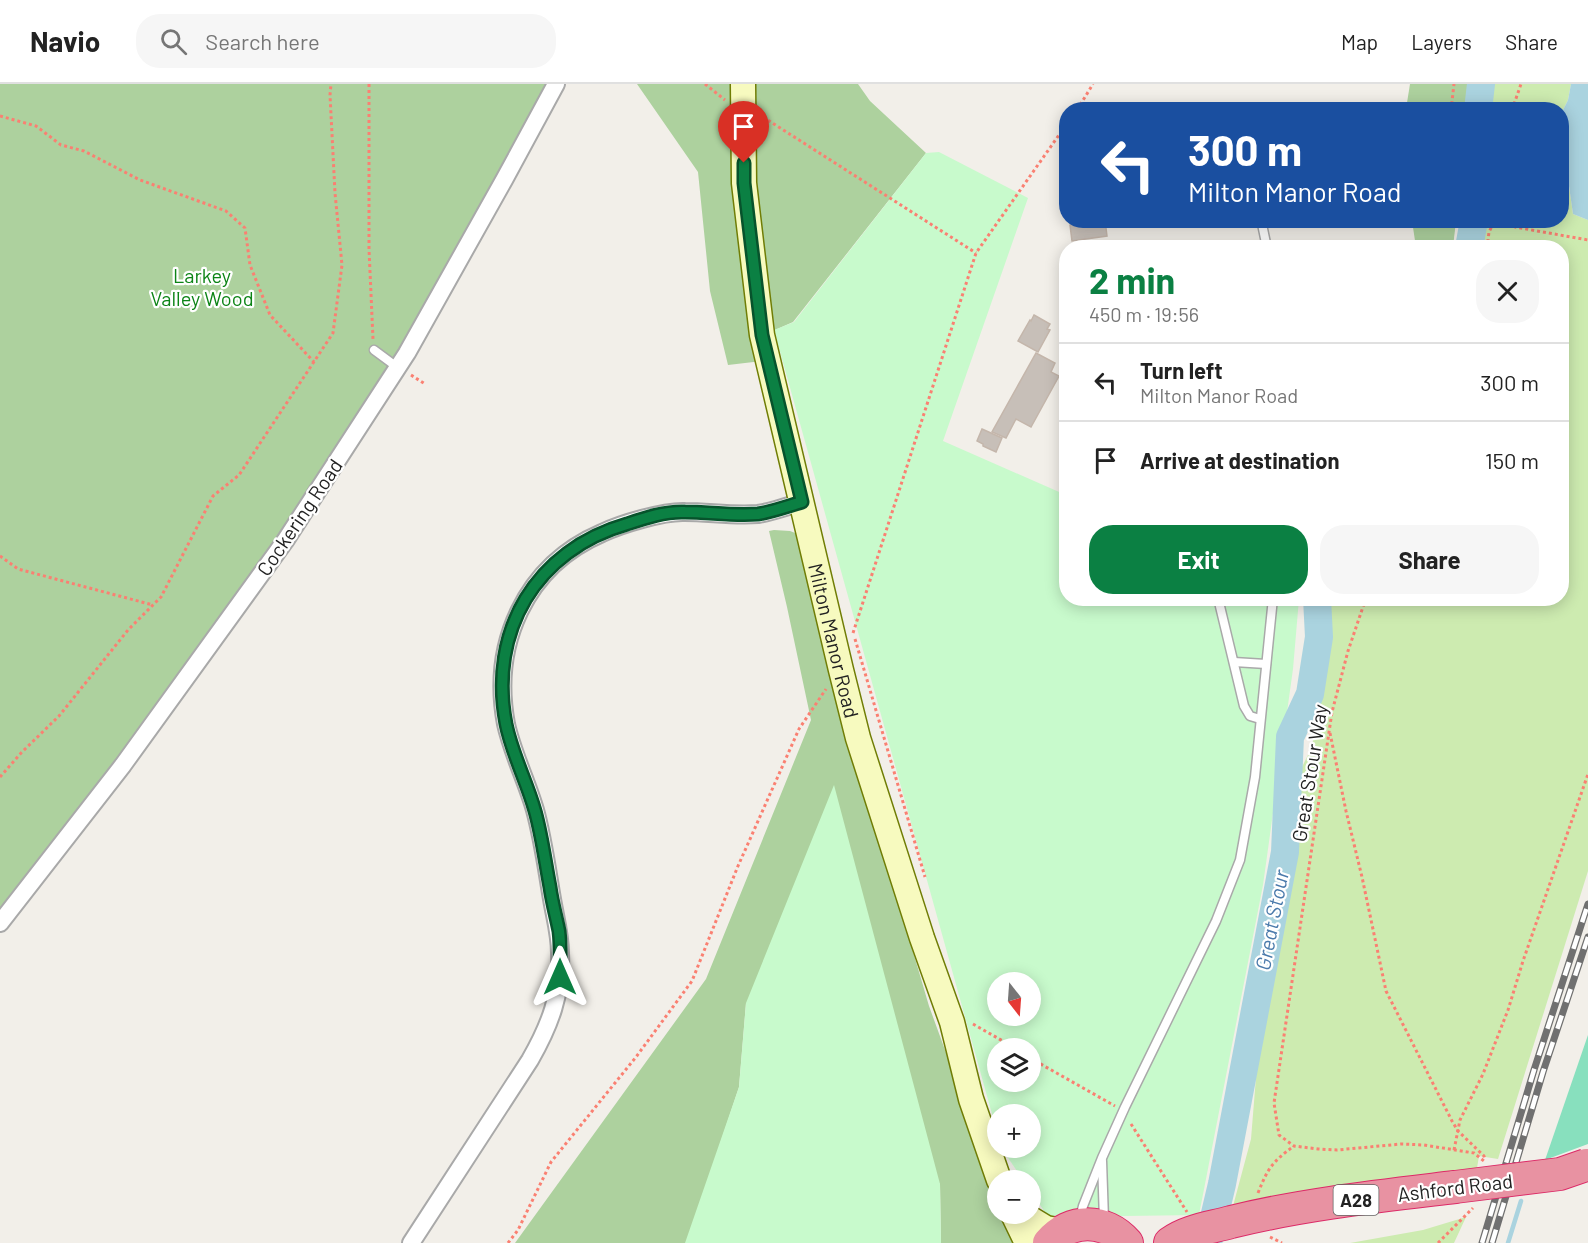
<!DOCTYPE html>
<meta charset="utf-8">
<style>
body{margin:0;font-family:Barlow,sans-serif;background:#f6f6f6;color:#222;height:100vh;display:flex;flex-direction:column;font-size:22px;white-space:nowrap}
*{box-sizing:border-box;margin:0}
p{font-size:20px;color:#767676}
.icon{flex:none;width:33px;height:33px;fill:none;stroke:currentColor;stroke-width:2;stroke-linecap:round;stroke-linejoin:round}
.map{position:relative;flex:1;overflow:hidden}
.panel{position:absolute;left:1059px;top:156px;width:510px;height:366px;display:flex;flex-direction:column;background:#fff;border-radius:24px;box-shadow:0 3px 15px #0003}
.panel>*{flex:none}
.hud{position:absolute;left:1059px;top:18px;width:510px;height:126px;border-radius:24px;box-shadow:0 3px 15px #0003;background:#1a4fa0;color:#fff;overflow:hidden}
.needle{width:39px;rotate:163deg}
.fabs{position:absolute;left:987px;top:888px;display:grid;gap:12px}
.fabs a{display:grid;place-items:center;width:54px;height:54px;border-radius:50%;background:#fff;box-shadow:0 3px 15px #0003;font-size:30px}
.pin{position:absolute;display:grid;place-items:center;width:51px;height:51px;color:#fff;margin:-62px -26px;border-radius:50% 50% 50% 0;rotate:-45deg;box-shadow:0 0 6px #0007}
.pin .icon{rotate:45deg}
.me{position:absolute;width:66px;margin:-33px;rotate:0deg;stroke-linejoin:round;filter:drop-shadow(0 0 4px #0008)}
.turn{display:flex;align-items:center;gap:21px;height:126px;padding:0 30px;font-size:27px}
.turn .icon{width:78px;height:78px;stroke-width:2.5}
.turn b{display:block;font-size:42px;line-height:51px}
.round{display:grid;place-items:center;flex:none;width:63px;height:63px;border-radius:24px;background:#f6f6f6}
.head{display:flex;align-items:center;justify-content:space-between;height:102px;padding:0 30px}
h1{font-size:36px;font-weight:700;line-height:45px;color:#0b8043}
.primary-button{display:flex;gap:12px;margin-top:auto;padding:12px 30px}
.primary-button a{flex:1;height:69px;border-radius:24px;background:#0b8043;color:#fff;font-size:24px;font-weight:700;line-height:69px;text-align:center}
.primary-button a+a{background:#f6f6f6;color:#222}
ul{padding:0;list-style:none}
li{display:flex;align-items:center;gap:18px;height:78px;padding:0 30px;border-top:2px solid #e0e0e0}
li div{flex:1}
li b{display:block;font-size:22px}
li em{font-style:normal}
header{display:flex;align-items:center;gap:36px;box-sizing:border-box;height:84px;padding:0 30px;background:#fff;border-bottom:2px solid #e0e0e0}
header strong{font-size:28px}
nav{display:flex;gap:33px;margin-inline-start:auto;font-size:21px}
.search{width:420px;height:54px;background:#f6f6f6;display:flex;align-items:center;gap:15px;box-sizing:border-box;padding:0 21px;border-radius:24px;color:#767676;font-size:22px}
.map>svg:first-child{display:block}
.grass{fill:#cdebb0}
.forest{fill:#add19e}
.park{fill:#c8facc;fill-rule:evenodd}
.pitch{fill:#88e0be}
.water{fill:#aad3df}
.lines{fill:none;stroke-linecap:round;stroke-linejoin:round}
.stream{stroke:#aad3df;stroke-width:4.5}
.river{stroke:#aad3df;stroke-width:28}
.building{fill:#c7bfb8;stroke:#c4b6ab;stroke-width:1.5}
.lane-casing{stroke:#a9a9a9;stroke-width:11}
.street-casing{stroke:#a9a9a9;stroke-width:20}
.secondary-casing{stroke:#707d05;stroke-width:27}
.highway-casing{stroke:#dc2a67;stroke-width:34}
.path{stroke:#fa8072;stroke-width:3;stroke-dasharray:3 3;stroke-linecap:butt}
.lane{stroke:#fff;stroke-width:8}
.street{stroke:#fff;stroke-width:16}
.secondary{stroke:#f7fabf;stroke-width:24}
.highway{stroke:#e892a2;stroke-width:32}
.rail-casing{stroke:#707070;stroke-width:7}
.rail{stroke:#fff;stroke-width:4.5;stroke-dasharray:14;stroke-linecap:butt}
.highway-bridge-casing{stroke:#dc2a67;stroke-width:34;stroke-linecap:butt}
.highway-bridge{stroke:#e892a2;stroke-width:32}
.route-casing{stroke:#07532c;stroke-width:15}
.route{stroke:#0b8043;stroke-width:10}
.labels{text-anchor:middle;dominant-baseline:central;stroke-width:4.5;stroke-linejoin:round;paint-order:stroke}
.shield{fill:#fff;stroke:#646464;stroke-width:1.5}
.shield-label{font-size:18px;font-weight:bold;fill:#222}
.park-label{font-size:20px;fill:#0c8416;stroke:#fff}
.street-label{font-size:20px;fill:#222;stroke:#fff}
.water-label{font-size:21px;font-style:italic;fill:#4a7aab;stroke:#fff}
</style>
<header>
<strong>Navio</strong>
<div class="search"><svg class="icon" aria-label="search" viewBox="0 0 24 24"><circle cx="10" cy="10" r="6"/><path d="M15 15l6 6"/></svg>Search here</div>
<nav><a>Map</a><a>Layers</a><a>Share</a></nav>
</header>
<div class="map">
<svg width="1588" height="1159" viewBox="0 0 1588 1159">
<rect width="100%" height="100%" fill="#f2efe9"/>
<g class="grass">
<path d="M1491,0h80l-3,16 -6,12v-2h-75z"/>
<path d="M1562,87l6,8 5,35 15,6v651l-90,288 -19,-3 -2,12c-82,11 -162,29 -244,38l18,-67 6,-74 9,-55 11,-77 15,-83 7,-61 1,-18 12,-24 14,-97 2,-42 -1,-9 235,-1v-350l-83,-1 6,-26 77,-1z"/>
<path d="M1466,1133l-12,26h-104l73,-13z"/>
</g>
<g class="forest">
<path d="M0,0h549l-79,158 -197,305 -154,215 -119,153z"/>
<path d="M637,0h221l12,17 56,52 -133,169 -36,16 5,23 -34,4 -18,-74 -12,-119z"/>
<path d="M1410,0h63l-3,25h-64z"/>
<path d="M1412,137h44l-3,26h-37z"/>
<path d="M774,446l16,1 13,5 42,184 84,286 68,187 1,21h7l13,29h-77l-1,-59 -194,-181 -7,84 -52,156h-172l191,-264 105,-259 -24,-113 -18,-76z"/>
</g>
<g class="park">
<path d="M939,68l89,46 -85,243 123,54v103l233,1 -6,70 -30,216 -64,330 -151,2 -17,-26 -1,-11h-7l-21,-31v-1h28v-34h-32l-1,18 -223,-802 20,-8 132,-169zM998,898h32v34h-32zM998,964h32v34h-32z"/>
<path d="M834,701l106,399 1,59h-256l54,-156 7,-84z"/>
</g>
<path class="pitch" d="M1588,951v109l-43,16z"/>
<path class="water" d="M1571,0h17v136l-15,-6 -5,-35 -6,-8v-59l6,-12z"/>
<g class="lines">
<path class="stream" d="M1508,1159l13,-42"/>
<g class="river">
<path d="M1478,26l3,-26"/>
<path d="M1469,164l5,-28"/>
<path d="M1208,1159l14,-59 63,-332 5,-115 20,-43 9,-57 -2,-39"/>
</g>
</g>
<g class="building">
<path d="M1097,136h8l2,16 -35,5 -2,-16z"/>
<path d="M1034,231l16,9 -3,5 3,1 -12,22 -20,-11 12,-21 1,1z"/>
<path d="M1036,269l19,10 -4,9 8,4 -28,51 -15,-8 -10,19 -14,-6z"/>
<path d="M982,345l20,9 -6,14 -13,-6v-2l-6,-3z"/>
</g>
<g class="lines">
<defs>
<g id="lane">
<path d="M1262,140l5,24"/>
<path d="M374,266l23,17"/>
<path d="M1218,514l26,108 6,10 10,3"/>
<path d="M1234,578l32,2"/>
<path d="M1102,1077l2,59"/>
<path d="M1080,1134l3,-12 19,-48 23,-51 91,-186 24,-61 15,-83 18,-179"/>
</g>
<g id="street">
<path d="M0,839l123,-158 162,-224 122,-188 97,-173 52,-96"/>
<path d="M411,1159l119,-183c20,-35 32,-66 30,-107 0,-19 -5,-36 -8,-54 -5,-29 -9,-60 -17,-89 -8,-28 -23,-58 -29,-86 -15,-80 19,-158 96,-191 19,-9 62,-22 83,-21 24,0 48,4 73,2 14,-2 30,-8 44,-12"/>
</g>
<g id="secondary">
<path id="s1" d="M743,0l1,99 18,152 79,335 17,68 64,200 30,84 19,77 28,81"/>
<path d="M1013,1130l14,29"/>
<path d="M1023,1130l23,14 16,3"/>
</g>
<g id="highway">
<path d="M1049,1159c21,-25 56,-25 78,0"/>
<path d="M1170,1159c18,-13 40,-15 61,-21 73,-18 149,-26 224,-35"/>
</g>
</defs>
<use href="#lane" class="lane-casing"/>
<use href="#street" class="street-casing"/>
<use href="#secondary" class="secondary-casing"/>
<use href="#highway" class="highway-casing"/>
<g class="path">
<path d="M369,0v165l4,90"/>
<path d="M705,0l20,16"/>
<path d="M1077,26l16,-26"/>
<path d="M1451,26l3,-26"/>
<path d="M1512,26l9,-26"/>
<path d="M0,32l36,10 25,19 23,6 56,29 86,31 19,17 5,37 20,50 44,47"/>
<path d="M763,33l213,136"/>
<path d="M1512,136l3,7 73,13"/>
<path d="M1487,164l2,-16 6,-12"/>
<path d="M411,291l14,9"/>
<path d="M0,472l18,13 135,36"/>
<path d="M1366,514l-18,53 -16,61 -58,391 5,32 15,11 24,3 19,1 64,-6 23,1 50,8 10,8"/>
<path d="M853,549l123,-380 90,-128"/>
<path d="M855,555l70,238"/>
<path d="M1330,649l16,78 16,66 24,114 66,130 6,10 26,25 1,4"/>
<path d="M0,693l21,-24 38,-37 69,-86 33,-33 52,-101 26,-21 94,-142 9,-68 -7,-72 -5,-98 1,-11"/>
<path d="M973,940l42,24"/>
<path d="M1030,974l85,48"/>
<path d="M1131,1040l56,88"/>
<path d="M1454,1066l6,-30 23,-46 25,-64 15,-49 65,-187"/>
<path d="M1258,1109c10,-25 14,-31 36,-47"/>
<path d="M1270,1153l12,6"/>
<path d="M508,1159l10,-13 33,-68 85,-105 56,-76 46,-115 61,-137 27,-40"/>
<path d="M1438,1159l35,-35"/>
</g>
<use href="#lane" class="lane"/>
<use href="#street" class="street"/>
<use href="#secondary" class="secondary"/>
<use href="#highway" class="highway"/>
<defs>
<g id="rail">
<path d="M1482,1159l52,-173 54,-166"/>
<path d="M1492,1159l51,-171 45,-135"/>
</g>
</defs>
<use href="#rail" class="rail-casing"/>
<use href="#rail" class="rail"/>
<defs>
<path id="highway-bridge" d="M1455,1103l105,-13 26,-9"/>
</defs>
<use href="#highway-bridge" class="highway-bridge-casing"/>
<use href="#highway-bridge" class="highway-bridge"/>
</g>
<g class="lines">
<defs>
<path id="route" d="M560,893c0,-15 1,-31 -1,-46 -3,-15 -7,-29 -9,-44 -5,-26 -8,-51 -15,-76 -8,-29 -23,-57 -29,-87 -18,-93 30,-174 121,-200 18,-6 39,-13 58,-12 24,0 48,4 73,2 14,-2 30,-8 44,-12l-40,-167 -18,-152v-20"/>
</defs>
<use href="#route" class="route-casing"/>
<use href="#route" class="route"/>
</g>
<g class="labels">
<rect class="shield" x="1333.5" y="1101" width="45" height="30" rx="4.5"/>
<g class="shield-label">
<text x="1356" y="1116">A28</text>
</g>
<g class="park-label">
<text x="202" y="191">Larkey<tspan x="202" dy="23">Valley Wood</tspan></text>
</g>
<g class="street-label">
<text transform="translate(299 433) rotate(-56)">Cockering Road</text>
<text stroke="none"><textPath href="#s1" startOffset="566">Milton Manor Road</textPath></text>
<text transform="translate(1309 689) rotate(-81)">Great Stour Way</text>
<text transform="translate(1455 1103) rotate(-7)">Ashford Road</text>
</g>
<g class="water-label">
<text transform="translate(1271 836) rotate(-79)">Great Stour</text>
</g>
</g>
</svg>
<div class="fabs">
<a><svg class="needle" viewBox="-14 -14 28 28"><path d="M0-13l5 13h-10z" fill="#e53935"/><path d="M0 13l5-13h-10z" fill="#767676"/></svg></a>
<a><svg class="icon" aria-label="layers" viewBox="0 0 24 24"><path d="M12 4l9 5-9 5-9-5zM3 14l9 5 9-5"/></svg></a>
<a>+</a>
<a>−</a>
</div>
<div class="pin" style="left:744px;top:79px;background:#d93025"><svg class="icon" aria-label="arrive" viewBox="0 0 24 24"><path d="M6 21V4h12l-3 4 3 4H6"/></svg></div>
<svg class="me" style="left:560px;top:893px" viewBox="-20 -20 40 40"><path d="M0-17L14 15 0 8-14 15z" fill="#0b8043" stroke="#fff" stroke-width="4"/></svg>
<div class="hud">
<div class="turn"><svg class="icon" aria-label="left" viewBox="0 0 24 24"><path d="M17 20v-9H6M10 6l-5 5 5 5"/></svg><div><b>300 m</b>Milton Manor Road</div></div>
</div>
<section class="panel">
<div class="head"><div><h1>2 min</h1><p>450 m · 19:56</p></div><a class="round"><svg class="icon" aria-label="close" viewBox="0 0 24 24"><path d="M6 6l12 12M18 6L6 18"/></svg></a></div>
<ul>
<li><svg class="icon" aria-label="left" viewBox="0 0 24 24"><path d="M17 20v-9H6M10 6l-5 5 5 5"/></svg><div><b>Turn left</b><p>Milton Manor Road</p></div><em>300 m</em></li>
<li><svg class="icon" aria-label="arrive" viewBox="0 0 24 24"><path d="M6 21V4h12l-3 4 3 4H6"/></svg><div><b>Arrive at destination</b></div><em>150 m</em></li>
</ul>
<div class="primary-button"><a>Exit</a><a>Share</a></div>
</section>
</div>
